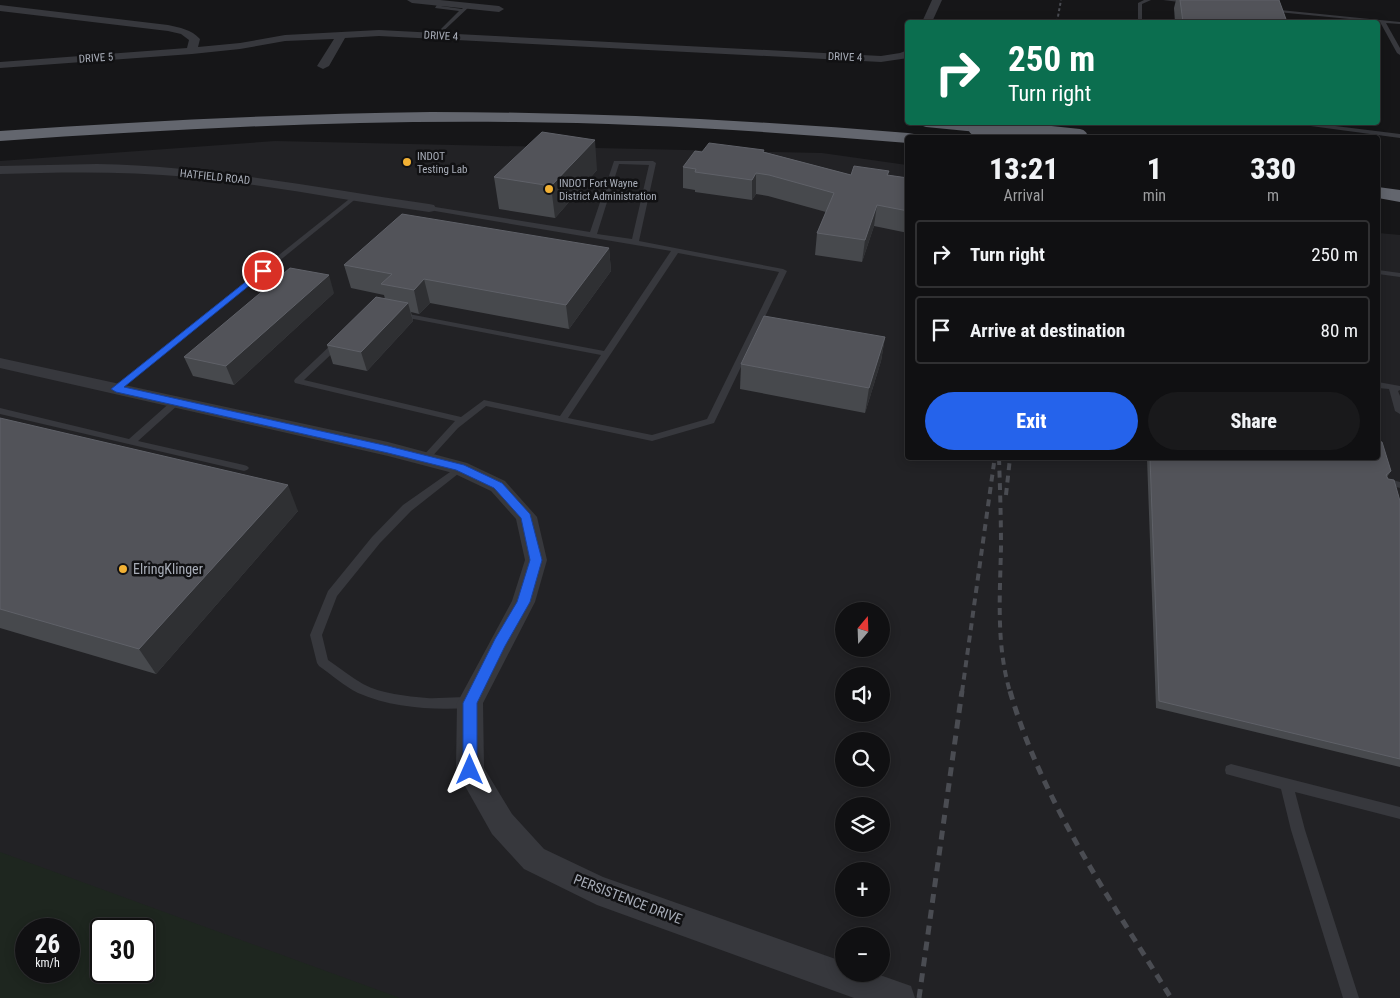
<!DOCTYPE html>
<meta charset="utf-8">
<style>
body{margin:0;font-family:"Roboto Condensed",sans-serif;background:#19191b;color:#f1f3f6;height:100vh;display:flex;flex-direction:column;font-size:19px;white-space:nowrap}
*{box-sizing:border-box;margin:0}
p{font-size:16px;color:#9c9d9f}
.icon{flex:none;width:28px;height:28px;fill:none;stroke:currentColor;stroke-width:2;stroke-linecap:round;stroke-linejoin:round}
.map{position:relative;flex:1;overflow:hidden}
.panel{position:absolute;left:905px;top:135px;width:475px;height:325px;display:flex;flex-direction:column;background:#101012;border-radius:5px;box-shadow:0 2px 12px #0003,0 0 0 1px #303032}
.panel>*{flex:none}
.hud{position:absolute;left:905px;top:20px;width:475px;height:105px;border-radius:5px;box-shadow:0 2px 12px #0003,0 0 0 1px #303032;background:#0b6e4f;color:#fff;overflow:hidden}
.needle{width:32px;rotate:19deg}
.tools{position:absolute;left:835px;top:602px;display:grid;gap:10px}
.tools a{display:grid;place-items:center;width:55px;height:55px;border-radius:50%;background:#101012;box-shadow:0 2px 12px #0003,0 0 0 1px #303032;font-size:25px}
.speed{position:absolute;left:15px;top:918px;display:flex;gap:10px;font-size:25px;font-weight:700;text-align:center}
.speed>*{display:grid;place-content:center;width:65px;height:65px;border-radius:50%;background:#101012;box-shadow:0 2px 12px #0003,0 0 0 1px #303032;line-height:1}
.speed small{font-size:12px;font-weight:400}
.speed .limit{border:2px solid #111;border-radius:8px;background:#fff;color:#111}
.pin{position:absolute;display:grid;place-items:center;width:42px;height:42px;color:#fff;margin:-21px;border:2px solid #fff;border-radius:50%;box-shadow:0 1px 5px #0007}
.me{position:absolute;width:55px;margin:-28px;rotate:0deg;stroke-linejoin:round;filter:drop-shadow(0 0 4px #0008)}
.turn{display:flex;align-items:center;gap:18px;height:105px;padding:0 20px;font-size:22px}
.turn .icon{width:65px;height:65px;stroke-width:2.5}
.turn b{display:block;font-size:35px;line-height:42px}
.eta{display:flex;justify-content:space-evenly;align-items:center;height:85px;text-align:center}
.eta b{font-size:30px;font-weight:800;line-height:35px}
.primary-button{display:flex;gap:10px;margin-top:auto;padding:10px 20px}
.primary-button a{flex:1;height:58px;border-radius:30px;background:#2563eb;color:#fff;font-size:20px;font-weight:800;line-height:58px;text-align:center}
.primary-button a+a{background:#19191b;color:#f1f3f6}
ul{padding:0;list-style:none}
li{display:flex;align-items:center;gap:15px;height:68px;margin:0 10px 8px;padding:0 10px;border:2px solid #303032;border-radius:5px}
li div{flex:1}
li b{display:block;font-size:19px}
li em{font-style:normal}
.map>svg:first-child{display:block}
.built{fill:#222225;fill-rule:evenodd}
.green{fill:#1e261f;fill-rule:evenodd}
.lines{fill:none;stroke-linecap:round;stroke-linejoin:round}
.lane{fill:#37383d;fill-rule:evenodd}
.street{fill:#37383d;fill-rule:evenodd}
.highway{fill:#63666e;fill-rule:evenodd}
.rail-far3{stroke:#4a4c52;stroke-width:2;stroke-dasharray:3 2.5;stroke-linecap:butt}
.rail-far2{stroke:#4a4c52;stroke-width:2.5;stroke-dasharray:4.5 3;stroke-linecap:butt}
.rail-far1{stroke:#4a4c52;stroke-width:4;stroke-dasharray:7 5.5;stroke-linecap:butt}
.rail{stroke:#4a4c52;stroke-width:5;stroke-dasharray:9 7;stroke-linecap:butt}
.highway-bridge{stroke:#63666e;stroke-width:18}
.wall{fill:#47494d}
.shaded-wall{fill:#2f3033}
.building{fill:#525359;stroke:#5f6168}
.route{fill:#2563eb;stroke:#184099}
.poi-dot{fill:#f2b134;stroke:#111113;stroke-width:2}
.labels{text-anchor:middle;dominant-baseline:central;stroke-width:5;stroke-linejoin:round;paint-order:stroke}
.far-street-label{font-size:11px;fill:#a8adb8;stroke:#111113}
.far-poi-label{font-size:11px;fill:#a8adb8;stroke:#111113;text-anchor:start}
.poi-label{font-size:14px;fill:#a8adb8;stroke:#111113;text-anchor:start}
.street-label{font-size:14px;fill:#a8adb8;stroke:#111113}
</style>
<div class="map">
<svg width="1400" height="998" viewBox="0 0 1400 998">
<rect width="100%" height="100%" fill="#161618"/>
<path class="built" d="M275,141l547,12 85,12 1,293h470v-225l22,2v763h-1257l-74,-31v-38h-43l-26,9v-777zM844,611h37v38h-37zM844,676h37v38h-37zM844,741h37v38h-37zM844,806h37v38h-37zM844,871h37v38h-37zM101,929h43v42h-43zM844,936h37v38h-37z"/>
<path class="green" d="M0,852l400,146h-400zM26,929h43v42h-43zM101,929h43v42h-43z"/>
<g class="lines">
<g class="lane">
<path d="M1144,0h7l-9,4v18h-4v-19z"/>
<path d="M1163,0h17l9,2 -2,1z"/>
<path d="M438,3h4l-1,3 21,3 4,-4 4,1 -33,31 -2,-2 24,-24 -24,-3z"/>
<path d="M1269,9l131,13v2l-14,-1 14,25v7l-3,-2 -17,-31 -113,-11z"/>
<path d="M1281,122h22l97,12v4z"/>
<path d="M614,161h39l3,2 -17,78 144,28 4,2 -73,152 -62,18 -166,-35 -28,22 -30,33h-6l-2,-2 2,-2 33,-36 -160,-38 -1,-2 1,-2 40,-38h6v4l-37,35 157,37 23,-17 76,16 41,-61 -203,-39 -4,-2 4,-2 206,39 67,-100 -242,-41 -3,-2 3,-2 161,26zM619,164l30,1 -17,74 -35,-5zM678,253l101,19 -72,147 -55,16 -84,-17z"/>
<path d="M353,196l5,1 -239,194h-6l-1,-2 1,-2z"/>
<path d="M1378,270l22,3v4l-22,-3z"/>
<path d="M1378,382l22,4v4l-2,1 2,5v18l-5,-3 -6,-22 -11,-1z"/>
<path d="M176,399l3,1 1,2 -1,2 -41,37 106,24 3,1 2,2 -2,2 -3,1 -244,-57v-6l129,31 44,-39z"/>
<path d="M460,465l3,1 2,2 -2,2 -52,41 -31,32 -43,53 -15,39 6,25c12,8 23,17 35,24 19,10 43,12 64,14 14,1 35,-3 46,1l2,4 -2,4 -4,1c-37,2 -77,0 -111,-15 -14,-7 -26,-18 -39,-27l-2,-3 -7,-28 18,-44 44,-54 31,-32z"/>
<path d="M1388,479l12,3v6l-15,-4 -2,-2z"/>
<path d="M1231,764l169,43v12l-105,-27 10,38 54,168h-16l-52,-168 -10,-41 -55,-15 -1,-4 1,-4z"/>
</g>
<g class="street">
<path d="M407,0h33l59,6 5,3 -5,3 -87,-9z"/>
<path d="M932,0h10l-10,22h-10z"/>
<path d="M0,5l168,20c12,3 23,4 32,14l-2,8 42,-4 45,-8 94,-5 502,26 19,-3 8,-3v8l-27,4 -502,-26 -34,2 -16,28 -6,3 -6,-3 17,-27 -49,2 -45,8 -48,5 -192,14v-6l187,-14 2,-8 -8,-6 -13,-3 -168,-20z"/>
<path d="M97,164c112,2 221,24 332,40l5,1 2,3 -2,3 -5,1c-80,-11 -159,-27 -240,-35 -63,-6 -126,-5 -189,-3v-8z"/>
<path d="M0,358l388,84 79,21 38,18 32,36 10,43 -12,42 -52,101 1,65 28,46 32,35 59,28 241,85v12h33l34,12 4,12h-61l-257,-93 -73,-36 -32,-35 -36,-64 1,-67 55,-102 13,-41 -9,-41 -25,-28 -38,-18 -65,-17 -388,-88z"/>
</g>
<g class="highway">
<path d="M431,112c159,0 318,8 477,21l6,1 2,4h-8v5c-131,-11 -262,-20 -393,-21 -172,-2 -343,7 -515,19v-10c144,-10 287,-17 431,-19z"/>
<path d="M918,122h61l6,5 -2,3 -6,2 -51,-5 -6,-2z"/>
<path d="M1378,187l22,3v12l-22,-4z"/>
</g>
<path class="rail-far3" d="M1057,22l4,-22"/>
<path class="rail-far2" d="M1041,138l2,-16"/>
<g class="rail-far1">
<path d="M999,458c1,30 2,59 2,89 -1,49 -5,97 9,145"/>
<path d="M1006,495l4,-37"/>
<path d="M962,692l32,-229"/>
</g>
<g class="rail">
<path d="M1010,691c31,109 102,211 161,307"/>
<path d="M919,998l43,-307"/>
</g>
<path class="highway-bridge" d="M977,127l102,11"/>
</g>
<g class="wall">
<path d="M1176,0h103l8,22h-112l-1,-14z"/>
<path d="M702,152h62l87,23 38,-4 -1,4 20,3v55l-34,-7 -12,36 -47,-7 2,-22 9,-21 -58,-16 -12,-2 -4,6 -57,-8v-2l-12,-2v-21z"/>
<path d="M597,170l-42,48 -56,-9 -5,-32z"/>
<path d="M609,248l2,23 -42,58 -139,-26 -11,11 -8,-2 2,9 -46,50 -34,-7 -6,-19 58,-46 -1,-4 -33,-7 -7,-23z"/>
<path d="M334,293l-100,92 -41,-9 -9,-19z"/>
<path d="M885,337l-4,24 -16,52 -125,-24 1,-25z"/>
<path d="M0,418l298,93 -142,163 -156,-46z"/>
<path d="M1147,458h231l13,13 -4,6 13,24v266l-244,-59z"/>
</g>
<g class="shaded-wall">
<path d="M595,140l2,30 -42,48 -4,-32z"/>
<path d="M756,173v21l-4,6v-20z"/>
<path d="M877,205l-3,21 -12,36 3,-22z"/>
<path d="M609,248l2,23 -42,58 -3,-24z"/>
<path d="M329,275l5,18 -100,92 -8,-19z"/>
<path d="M424,279l6,24 -11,11 -5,-24z"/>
<path d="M408,303l5,18 -46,50 -6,-19z"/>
<path d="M885,337l-4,24 -16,52 4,-25z"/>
<path d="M288,485l10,26 -142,163 -17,-25z"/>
</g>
<g class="building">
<path d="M1180,0h99l8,22h-104z"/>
<path d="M542,132l53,8 -44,46 -57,-9z"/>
<path d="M709,143l55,7 -1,2 88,23 3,-9 35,5 -2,4 21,3v33l-31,-6 -12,35 -48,-7 17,-40 -65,-18 -13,-2 -4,7 -57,-8 1,-3 -13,-2 12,-16 7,1z"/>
<path d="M402,214l207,34 -43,57 -142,-26 -10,11 -33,-6 11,-10 -48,-9z"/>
<path d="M290,268l39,7 -103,91 -42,-9z"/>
<path d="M376,297l32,6 -47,49 -34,-7z"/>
<path d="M764,316l121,21 -16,51 -128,-24z"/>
<path d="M0,418l288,67 -149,164 -139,-40z"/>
<path d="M1378,441l4,1 9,29 -5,4 2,4 6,1 6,21v258l-241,-58 -9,-243h228z"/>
</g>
<path class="route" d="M263,268l3,1v3l-142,115 264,59 76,19 38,18 28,31 12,46 -12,42 -25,44 -28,57v67l-2,5 -5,2 -5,-2 -2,-5v-67l32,-64 22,-37 13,-42 -9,-42 -27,-30 -38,-18 -68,-17 -272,-61 -5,-3z"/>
<g class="poi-dot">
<circle cx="407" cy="162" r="5"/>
<circle cx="549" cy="189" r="5"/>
<circle cx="123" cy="569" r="5"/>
</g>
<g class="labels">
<g class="far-street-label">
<text transform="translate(441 36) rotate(3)">DRIVE 4</text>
<text transform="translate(845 57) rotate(2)">DRIVE 4</text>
<text transform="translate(96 58) rotate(-4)">DRIVE 5</text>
<text transform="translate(215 177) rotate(6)">HATFIELD ROAD</text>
</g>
<g class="far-poi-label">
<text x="417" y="156">INDOT<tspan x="417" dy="13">Testing Lab</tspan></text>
<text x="559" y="183">INDOT Fort Wayne<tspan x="559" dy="13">District Administration</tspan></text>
</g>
<g class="poi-label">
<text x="133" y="569">ElringKlinger</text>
</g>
<g class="street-label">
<text transform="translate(628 899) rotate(21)">PERSISTENCE DRIVE</text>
</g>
</g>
</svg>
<div class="tools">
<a><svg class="needle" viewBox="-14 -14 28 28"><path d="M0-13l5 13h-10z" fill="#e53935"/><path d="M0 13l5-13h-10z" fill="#9c9d9f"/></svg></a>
<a><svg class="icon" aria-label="sound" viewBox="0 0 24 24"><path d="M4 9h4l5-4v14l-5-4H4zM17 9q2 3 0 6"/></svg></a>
<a><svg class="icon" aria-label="search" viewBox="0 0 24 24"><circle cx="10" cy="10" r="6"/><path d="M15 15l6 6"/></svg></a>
<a><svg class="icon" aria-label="layers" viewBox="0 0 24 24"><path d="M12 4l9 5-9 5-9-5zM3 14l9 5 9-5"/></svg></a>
<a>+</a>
<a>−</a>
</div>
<div class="speed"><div>26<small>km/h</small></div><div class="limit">30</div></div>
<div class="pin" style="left:263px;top:271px;background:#d93025"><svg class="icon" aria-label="arrive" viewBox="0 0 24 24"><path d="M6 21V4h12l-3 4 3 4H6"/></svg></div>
<svg class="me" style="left:470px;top:770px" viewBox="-20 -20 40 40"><path d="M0-17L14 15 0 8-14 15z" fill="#2563eb" stroke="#fff" stroke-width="4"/></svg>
<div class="hud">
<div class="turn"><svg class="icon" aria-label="right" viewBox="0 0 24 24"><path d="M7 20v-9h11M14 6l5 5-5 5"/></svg><div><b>250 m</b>Turn right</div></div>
</div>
<section class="panel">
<div class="eta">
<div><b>13:21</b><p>Arrival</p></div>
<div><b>1</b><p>min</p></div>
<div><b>330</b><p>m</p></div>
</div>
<ul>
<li><svg class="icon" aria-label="right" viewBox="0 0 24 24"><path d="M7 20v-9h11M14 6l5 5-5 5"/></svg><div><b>Turn right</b></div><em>250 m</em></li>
<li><svg class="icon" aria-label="arrive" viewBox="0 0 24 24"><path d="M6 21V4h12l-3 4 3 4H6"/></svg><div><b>Arrive at destination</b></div><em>80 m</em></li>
</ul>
<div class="primary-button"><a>Exit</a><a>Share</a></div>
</section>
</div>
